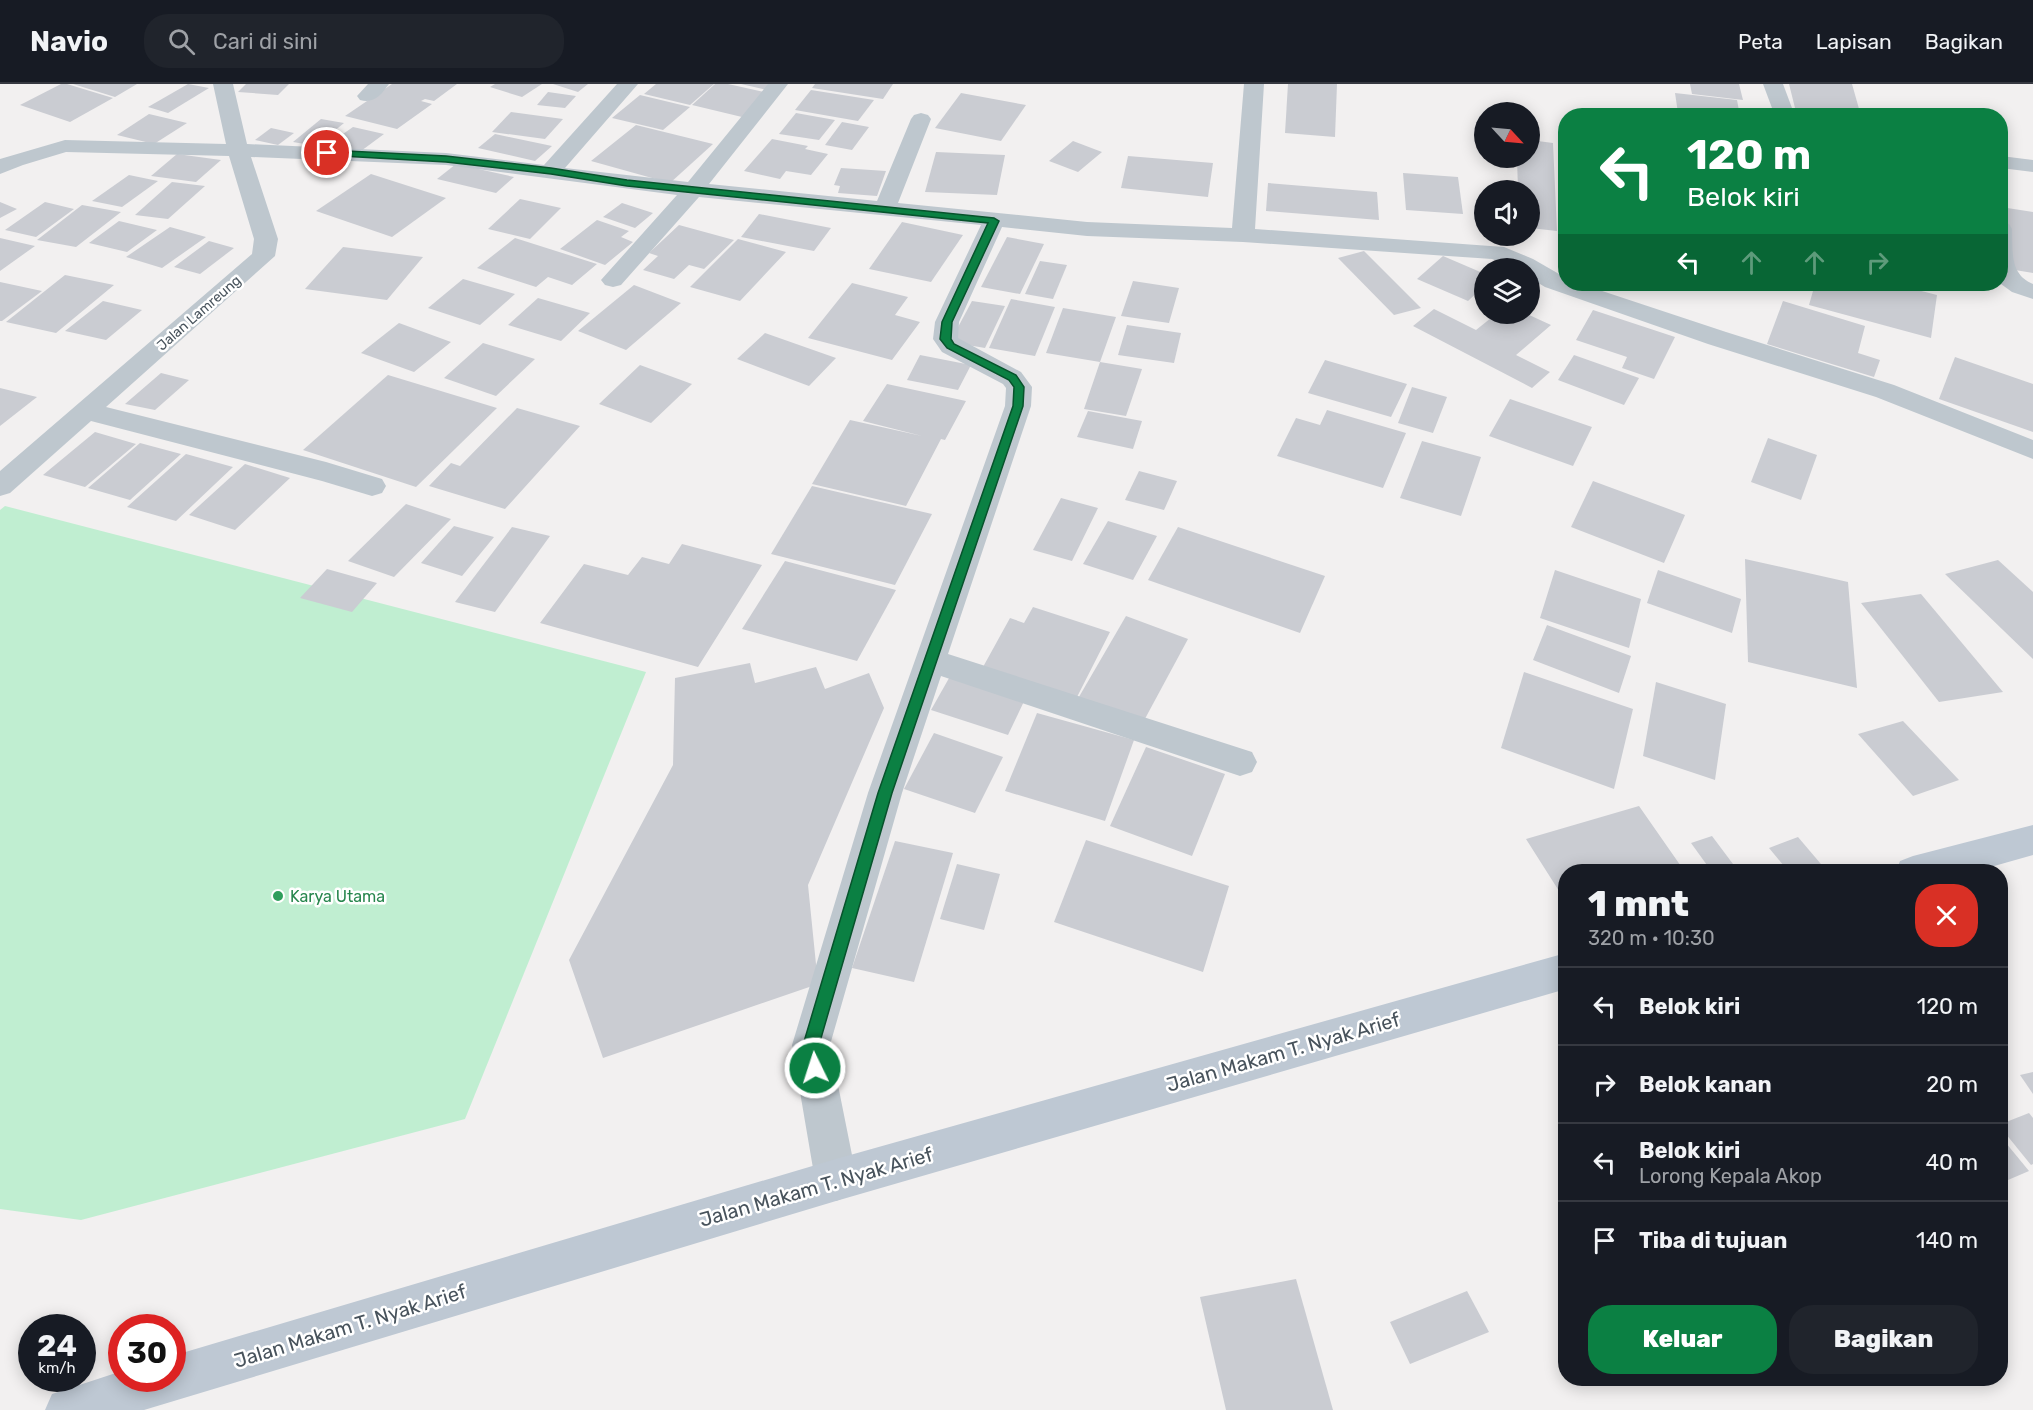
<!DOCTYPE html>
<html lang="id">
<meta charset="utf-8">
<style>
body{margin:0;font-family:Rubik,sans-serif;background:#20242c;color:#f1f3f6;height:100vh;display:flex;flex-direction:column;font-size:22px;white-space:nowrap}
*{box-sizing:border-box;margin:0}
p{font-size:20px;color:#9ea1a6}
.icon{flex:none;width:33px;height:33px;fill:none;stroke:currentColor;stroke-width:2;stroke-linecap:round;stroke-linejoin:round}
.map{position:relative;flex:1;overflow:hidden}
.sheet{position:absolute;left:1558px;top:780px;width:450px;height:522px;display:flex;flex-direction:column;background:#171b24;border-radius:24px;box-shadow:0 3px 15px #0003}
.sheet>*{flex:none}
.hud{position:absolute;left:1558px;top:24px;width:450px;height:183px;border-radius:24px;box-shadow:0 3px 15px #0003;background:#0b8043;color:#fff;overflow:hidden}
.needle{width:39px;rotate:116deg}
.controls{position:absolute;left:1474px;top:18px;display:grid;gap:12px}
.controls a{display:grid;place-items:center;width:66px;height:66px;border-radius:50%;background:#171b24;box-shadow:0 3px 15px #0003;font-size:30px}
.speed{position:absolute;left:18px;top:1230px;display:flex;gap:12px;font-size:30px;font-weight:700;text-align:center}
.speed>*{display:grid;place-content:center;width:78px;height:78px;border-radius:50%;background:#171b24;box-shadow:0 3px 15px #0003;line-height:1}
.speed small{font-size:15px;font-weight:400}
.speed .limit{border:9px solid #d22;background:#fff;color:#111}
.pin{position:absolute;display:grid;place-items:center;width:51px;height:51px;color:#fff;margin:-26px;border:3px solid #fff;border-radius:50%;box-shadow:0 2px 6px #0007}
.me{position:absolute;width:66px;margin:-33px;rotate:356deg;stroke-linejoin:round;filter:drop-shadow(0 0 4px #0008)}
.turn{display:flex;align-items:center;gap:21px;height:126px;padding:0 30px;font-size:27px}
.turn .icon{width:78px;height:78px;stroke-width:2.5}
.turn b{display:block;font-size:42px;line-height:51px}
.lanes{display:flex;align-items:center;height:57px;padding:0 30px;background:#0003;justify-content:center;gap:30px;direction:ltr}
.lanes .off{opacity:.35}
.round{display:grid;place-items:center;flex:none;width:63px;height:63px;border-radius:24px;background:#20242c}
.headline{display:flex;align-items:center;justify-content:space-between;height:102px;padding:0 30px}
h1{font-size:36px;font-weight:800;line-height:45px}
.cta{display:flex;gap:12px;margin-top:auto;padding:12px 30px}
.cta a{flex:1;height:69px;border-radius:24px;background:#0b8043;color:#fff;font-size:24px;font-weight:800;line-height:69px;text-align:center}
.cta a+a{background:#20242c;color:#f1f3f6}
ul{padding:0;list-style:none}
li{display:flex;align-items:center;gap:18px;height:78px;padding:0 30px;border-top:2px solid #363941}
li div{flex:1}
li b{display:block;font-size:22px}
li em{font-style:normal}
header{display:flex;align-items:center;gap:36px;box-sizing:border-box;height:84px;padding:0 30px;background:#171b24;border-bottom:2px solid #363941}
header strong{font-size:28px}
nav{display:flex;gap:33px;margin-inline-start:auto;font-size:21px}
.search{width:420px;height:54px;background:#20242c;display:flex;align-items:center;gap:15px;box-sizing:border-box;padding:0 21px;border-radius:24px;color:#9ea1a6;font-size:22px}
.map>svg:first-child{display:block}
.green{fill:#c0eed1}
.building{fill:#caccd2}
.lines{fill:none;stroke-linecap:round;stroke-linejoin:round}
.street{fill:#bec7ce;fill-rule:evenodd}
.secondary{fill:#bec8d3;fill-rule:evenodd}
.route{fill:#0b8043;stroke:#07532c;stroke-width:1.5}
.leisure-dot{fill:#2e9e5b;stroke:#fff;stroke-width:2}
.labels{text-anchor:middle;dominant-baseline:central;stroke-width:5;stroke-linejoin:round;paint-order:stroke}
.far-street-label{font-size:14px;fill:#48535c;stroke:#fff}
.leisure-label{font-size:16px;fill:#27864d;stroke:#fff;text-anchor:start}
.near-street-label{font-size:20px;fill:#48535c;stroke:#fff}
</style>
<header>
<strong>Navio</strong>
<div class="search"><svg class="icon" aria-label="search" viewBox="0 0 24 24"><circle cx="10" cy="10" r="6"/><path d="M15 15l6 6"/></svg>Cari di sini</div>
<nav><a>Peta</a><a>Lapisan</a><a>Bagikan</a></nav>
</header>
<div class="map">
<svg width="2033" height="1326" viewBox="0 0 2033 1326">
<rect width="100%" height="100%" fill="#f2f0f0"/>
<path class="green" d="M5,422l641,166 -181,447 -384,101 -81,-11v-699z"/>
<g class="building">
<path d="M61,0h6l46,14 -43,24 -50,-17z"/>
<path d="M73,0h64l-22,13z"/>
<path d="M188,0l21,4 -41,25 -20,-6z"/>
<path d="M246,0h43l-11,11 -40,-3z"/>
<path d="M392,0h65l-23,17 -9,-2 -4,2 11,3 -35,25 -52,-13z"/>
<path d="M495,0h47l-20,13 -32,-10z"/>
<path d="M553,0h35l-10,8z"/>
<path d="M656,0h58l-24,21 -46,-11z"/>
<path d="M715,0h13l40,9 -26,24 -50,-12z"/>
<path d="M741,0h31l-5,6z"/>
<path d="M815,0h78l-10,15 -71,-11z"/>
<path d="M1288,0h49l-2,53 -50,-4z"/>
<path d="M1690,0h49l4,16 -51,-6z"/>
<path d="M1789,0h63l9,32h-64z"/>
<path d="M811,6l63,10 -16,21 -63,-11z"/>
<path d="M548,8l28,4 -11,12 -28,-3z"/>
<path d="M961,9l65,12 -25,36 -66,-13z"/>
<path d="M1675,9l62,7 3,16 -62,-3z"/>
<path d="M640,11l50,12 -27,23 -51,-12z"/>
<path d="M511,28l52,7 -18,20 -53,-7z"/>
<path d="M796,29l39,7 -16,20 -40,-6z"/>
<path d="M149,30l38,9 -33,21 -37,-9z"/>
<path d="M321,35l23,4 -28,23 -23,-4z"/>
<path d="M842,38l27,5 -17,23 -27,-5z"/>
<path d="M636,41l77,19 -43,39 -79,-22z"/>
<path d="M353,43l31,7 -23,17 -31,-8z"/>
<path d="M271,44l23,5 -16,12 -23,-5z"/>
<path d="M495,50l57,12 -17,15 -57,-13z"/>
<path d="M772,55l36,7 -3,3 23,5 -17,21 -25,-4 -6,8 -36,-8z"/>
<path d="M1530,56l23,3 4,88 -27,-3v-38h-12l-1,-32h13z"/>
<path d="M1073,57l29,11 -24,20 -29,-11z"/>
<path d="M936,68l69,3 -8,40 -72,-3z"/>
<path d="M177,70l44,6 -25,22 -45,-6z"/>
<path d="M1128,72l85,7 -5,34 -87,-9z"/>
<path d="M456,80l58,13 -18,16 -59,-14z"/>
<path d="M841,84l45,3 -9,25 -39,-3 2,-7 -6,-1z"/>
<path d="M1403,89l55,4 5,37 -57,-4z"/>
<path d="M371,90l75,24 -54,39 -76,-26z"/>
<path d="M129,91l29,6 -36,26 -30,-6z"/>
<path d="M172,98l33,4 -37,33 -33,-4z"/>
<path d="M1268,99l109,9 2,28 -113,-9z"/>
<path d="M520,115l41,9 -31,31 -42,-10z"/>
<path d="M0,118l17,7 -17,9z"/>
<path d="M45,118l29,7 -38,28 -31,-7z"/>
<path d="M622,119l31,10 -18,15 -32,-11z"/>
<path d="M82,121l39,7 -45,35 -39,-7z"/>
<path d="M2001,123l32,5v61l-18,-3 -14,-45z"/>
<path d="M759,130l72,14 -17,23 -73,-14z"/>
<path d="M597,136l32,11 -8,6 12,5 -28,23 -45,-16z"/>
<path d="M119,137l38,9 -30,22 -38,-9z"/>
<path d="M902,138l61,13 -32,47 -62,-13z"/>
<path d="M679,141l55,15 -30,29 -15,-4 -15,14 -31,-9 15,-14 -9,-3z"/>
<path d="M170,143l36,10 -44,31 -36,-11z"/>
<path d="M1007,153l37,7 -24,50 -39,-7z"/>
<path d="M0,154l35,8 -35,25z"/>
<path d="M515,154l82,26 -25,21 -24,-8 -12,10 -59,-19z"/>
<path d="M738,155l48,13 -46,49 -50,-14z"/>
<path d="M209,157l25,7 -34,26 -26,-7z"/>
<path d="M343,163l80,10 -36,43 -82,-11z"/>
<path d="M1364,167l57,57 -27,7 -56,-57z"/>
<path d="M1443,172l42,18v11l-17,16 -51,-22z"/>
<path d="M1040,177l27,4 -14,34 -28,-5z"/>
<path d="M65,191l49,10 -58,48 -50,-11z"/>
<path d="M463,195l52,15 -35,31 -52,-17z"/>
<path d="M1133,197l46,7 -10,35 -48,-7z"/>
<path d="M0,198l42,9 -40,30h-2z"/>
<path d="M852,199l56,14 -13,18 25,7 -28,38 -84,-22z"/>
<path d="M1815,200h79l43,11 -6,43 -122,-33z"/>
<path d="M634,201l47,18 -55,47 -48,-19z"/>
<path d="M538,214l52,15 -29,28 -53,-16z"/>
<path d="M1011,215l44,8 -20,49 -46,-8z"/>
<path d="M103,217l39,9 -36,30 -41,-9z"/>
<path d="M972,217l33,5 -20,42 -35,-6z"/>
<path d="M1783,217l82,25 -7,27 22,7 -6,17 -107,-33z"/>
<path d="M1063,224l53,9 -16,45 -54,-9z"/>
<path d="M1434,225l42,21 20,-16h31l24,11 -35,30 34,17 -18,16 -119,-62z"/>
<path d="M1593,226l82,27 -21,42 -32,-11 5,-11 -51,-17z"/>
<path d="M399,239l52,19 -37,30 -53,-19z"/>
<path d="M1127,241l54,8 -7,30 -56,-8z"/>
<path d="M765,249l71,25 -27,28 -72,-27z"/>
<path d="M483,259l52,16 -39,37 -52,-18z"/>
<path d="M920,271l51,10 -13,25 -51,-10z"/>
<path d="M1574,271l65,23 -15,27 -66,-25z"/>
<path d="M1955,273l78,27v48l-94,-33z"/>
<path d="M1325,276l82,24 -16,33 -83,-24z"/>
<path d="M1100,278l42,7 -16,47 -42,-7z"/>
<path d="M640,281l52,19 -41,39 -52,-19z"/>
<path d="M161,289l28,7 -34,30 -30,-6z"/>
<path d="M388,291l109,33 -81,79 -113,-37z"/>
<path d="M887,300l79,17 -21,39 -4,-1 -35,67 -94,-22 38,-64 72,16 -59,-15z"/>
<path d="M1412,303l35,10 -14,36 -35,-10z"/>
<path d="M0,304l37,9 -37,29z"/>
<path d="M1510,315l82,28 -19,39 -84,-30z"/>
<path d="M517,324l63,18 -75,83 -76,-23 22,-23 9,3z"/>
<path d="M1327,326l79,23 -23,55 -106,-32 19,-38 24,7z"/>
<path d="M1088,327l54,10 -9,28 -56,-12z"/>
<path d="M95,348l41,12 -51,43 -42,-12z"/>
<path d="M1768,354l49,17 -16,45 -50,-18z"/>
<path d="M1422,357l59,16 -20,59 -61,-18z"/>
<path d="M140,359l41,11 -51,46 -42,-12z"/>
<path d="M186,370l47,13 -57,54 -49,-14z"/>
<path d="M245,380l45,14 -55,52 -46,-15z"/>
<path d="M1139,387l38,10 -13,29 -39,-10z"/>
<path d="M1593,397l92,34 -21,48 -93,-36z"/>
<path d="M812,402l120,28 -37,71 -124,-31z"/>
<path d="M1061,414l37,10 -26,53 -39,-11z"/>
<path d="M406,420l45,15 -57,58 -46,-16z"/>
<path d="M1108,437l49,15 -24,44 -50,-16z"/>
<path d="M454,442l40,11 -32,39 -41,-13z"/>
<path d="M512,443l38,9 -55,76 -40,-10z"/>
<path d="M1178,443l147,49 -25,57 -152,-53z"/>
<path d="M682,460l80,21 -64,102 -158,-44 44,-59 44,11 14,-18 27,7z"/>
<path d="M1745,475l103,23 9,106 -109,-26z"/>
<path d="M1998,476l35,32v67l-88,-85z"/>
<path d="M785,477l111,29 -39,71 -115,-32z"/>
<path d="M327,485l50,14 -25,29 -52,-14z"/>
<path d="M1555,486l86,29 -12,49 -89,-30z"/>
<path d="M1658,486l83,29 -9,34 -85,-30z"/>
<path d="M1921,510l82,98 -64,10 -78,-99z"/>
<path d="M1033,523l77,25 -34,67 -93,-32 27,-49 14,5z"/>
<path d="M1126,532l62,23 -48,89 -64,-26z"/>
<path d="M1547,541l84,31 -12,37 -86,-33z"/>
<path d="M750,579l5,20 61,-16 9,22 44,-16 15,35 -76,177 10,99 -215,74 -34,-98 104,-195 2,-87z"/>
<path d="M953,587l74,24 -19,40 -77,-25z"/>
<path d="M1524,588l109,37 -19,80 -113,-41z"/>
<path d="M1656,598l70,22 -11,76 -72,-24z"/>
<path d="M1037,629l97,27 -29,81 -100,-30z"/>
<path d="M1903,637l56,59 -46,16 -55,-62z"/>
<path d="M934,649l69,24 -28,56 -71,-24z"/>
<path d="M1146,663l79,27 -33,82 -82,-30z"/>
<path d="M1639,722l46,66h-119v30l-40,-63z"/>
<path d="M1712,752l27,36h-27l-21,-29z"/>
<path d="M1798,753l28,33 -37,2 -20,-24z"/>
<path d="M1086,756l143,46 -26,86 -149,-50z"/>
<path d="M895,757l58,12 -39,129 -62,-14z"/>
<path d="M957,780l43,10 -16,56 -44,-11z"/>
<path d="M2033,988v22l-13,-19z"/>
<path d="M2029,1029l4,5v46l-2,1 -30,-37v-4z"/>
<path d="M2001,1053l28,34 -28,12z"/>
<path d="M1296,1195l37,131h-107l-26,-113z"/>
<path d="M1467,1207l22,41 -79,32 -20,-42z"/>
</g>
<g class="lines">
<g class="street">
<path d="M213,0h20l14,60 199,9 98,12 73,-81h21l-73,84 123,14 80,-98h20l-79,100 168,17 34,-82 3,-4 7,-2 7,2 3,4 -33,84 189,19 145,6 12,-144h20l-9,145 249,18 29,12 33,19v6h15l145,48 168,53 139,55v19l-157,-62 -168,-53 -163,-57 -15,-9v-10h-14l-24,-9 -249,-17 -156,-6 -85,-9 -43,95 -1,16 63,34 11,15 -1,19 -83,248 304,98 5,10 -5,10 -12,4 -299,-100 -39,117 -72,252 27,135 -6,15 -15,6 -15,-6 -6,-15 -23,-135 76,-252 137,-387 1,-18 -3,-4 -61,-32 -9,-13 2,-17 46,-97 -282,-28 -78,88 -8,2 -8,-2 -4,-5 76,-85 -231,-30 -195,-8 27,82 -3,17 -169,151 220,55 56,17 4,7 -4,7 -10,3 -50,-15 -231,-60 -81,72 -10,3v-25l252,-217 2,-15 -25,-83 -163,-4 -43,13 -23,9v-15l65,-19 161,4z"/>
<path d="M368,0h21c-8,11 -15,20 -29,16l-3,-4z"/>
<path d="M1763,0h20l12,32h-20z"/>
<path d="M2001,72l32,4v12l-32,-4z"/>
<path d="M2001,138l8,2 3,5c1,22 -3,45 21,55v15l-21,-7 -11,-8z"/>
</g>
<g class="secondary">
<path d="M2033,741v30l-60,17h-77l4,-11 13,-5z"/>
<path d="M1566,869v36l-730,212 -692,209h-99l7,-16 70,-23v7h50v-22l664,-197z"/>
</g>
</g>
<path class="route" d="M327,66l119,6 105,12 76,12 367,38 5,3 -47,101 -1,17 3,5 62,31 8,12 -1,19 -131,387 -73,252 5,23 -3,5 -6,3 -5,-3 -7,-28 75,-252 135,-387 1,-19 -5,-7 -62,-32 -7,-9 2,-17 46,-99 -361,-37 -76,-12 -105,-12 -122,-7 -1,-2z"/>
<circle class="leisure-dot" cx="278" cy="812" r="6"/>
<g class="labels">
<g class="far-street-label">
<text transform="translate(199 229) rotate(-41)">Jalan Lamreung</text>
</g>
<g class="leisure-label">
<text x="290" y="812">Karya Utama</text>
</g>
<g class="near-street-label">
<text transform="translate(1283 968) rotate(-16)">Jalan Makam T. Nyak Arief</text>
<text transform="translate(816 1103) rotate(-16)">Jalan Makam T. Nyak Arief</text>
<text transform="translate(350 1242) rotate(-17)">Jalan Makam T. Nyak Arief</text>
</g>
</g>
</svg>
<div class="controls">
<a><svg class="needle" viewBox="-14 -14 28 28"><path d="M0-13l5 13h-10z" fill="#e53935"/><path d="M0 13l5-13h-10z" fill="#9ea1a6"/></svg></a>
<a><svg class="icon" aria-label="sound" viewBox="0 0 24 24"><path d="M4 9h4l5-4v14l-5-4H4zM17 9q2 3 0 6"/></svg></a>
<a><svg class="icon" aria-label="layers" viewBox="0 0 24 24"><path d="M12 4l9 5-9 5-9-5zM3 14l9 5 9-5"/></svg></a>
</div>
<div class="speed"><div>24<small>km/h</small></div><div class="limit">30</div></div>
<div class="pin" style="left:327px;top:69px;background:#d93025"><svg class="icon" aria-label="arrive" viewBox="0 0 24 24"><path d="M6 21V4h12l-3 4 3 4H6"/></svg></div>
<svg class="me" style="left:815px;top:984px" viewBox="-20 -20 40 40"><circle r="17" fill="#0b8043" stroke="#fff" stroke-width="3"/><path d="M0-11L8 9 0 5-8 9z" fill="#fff"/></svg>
<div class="hud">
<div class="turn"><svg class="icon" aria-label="left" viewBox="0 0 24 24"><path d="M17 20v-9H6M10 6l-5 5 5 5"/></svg><div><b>120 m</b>Belok kiri</div></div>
<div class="lanes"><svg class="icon" aria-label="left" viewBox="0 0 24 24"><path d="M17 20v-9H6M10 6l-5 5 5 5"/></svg><svg class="icon off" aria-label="ahead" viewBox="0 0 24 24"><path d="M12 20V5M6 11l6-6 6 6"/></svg><svg class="icon off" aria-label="ahead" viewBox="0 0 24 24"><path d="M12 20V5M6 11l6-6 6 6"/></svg><svg class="icon off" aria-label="right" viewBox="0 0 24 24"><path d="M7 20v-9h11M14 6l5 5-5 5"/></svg></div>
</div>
<section class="sheet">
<div class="headline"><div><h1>1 mnt</h1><p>320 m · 10:30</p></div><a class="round" style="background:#d93025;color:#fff"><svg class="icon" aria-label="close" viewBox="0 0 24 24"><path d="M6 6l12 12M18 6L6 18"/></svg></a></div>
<ul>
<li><svg class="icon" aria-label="left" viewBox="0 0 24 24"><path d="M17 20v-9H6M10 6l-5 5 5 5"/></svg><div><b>Belok kiri</b></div><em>120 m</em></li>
<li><svg class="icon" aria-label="right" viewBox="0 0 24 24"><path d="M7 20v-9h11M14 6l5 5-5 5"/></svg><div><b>Belok kanan</b></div><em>20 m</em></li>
<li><svg class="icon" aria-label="left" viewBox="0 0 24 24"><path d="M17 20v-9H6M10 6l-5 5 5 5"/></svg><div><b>Belok kiri</b><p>Lorong Kepala Akop</p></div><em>40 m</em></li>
<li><svg class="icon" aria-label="arrive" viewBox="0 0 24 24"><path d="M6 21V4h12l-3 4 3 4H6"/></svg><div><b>Tiba di tujuan</b></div><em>140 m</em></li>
</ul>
<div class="cta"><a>Keluar</a><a>Bagikan</a></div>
</section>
</div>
